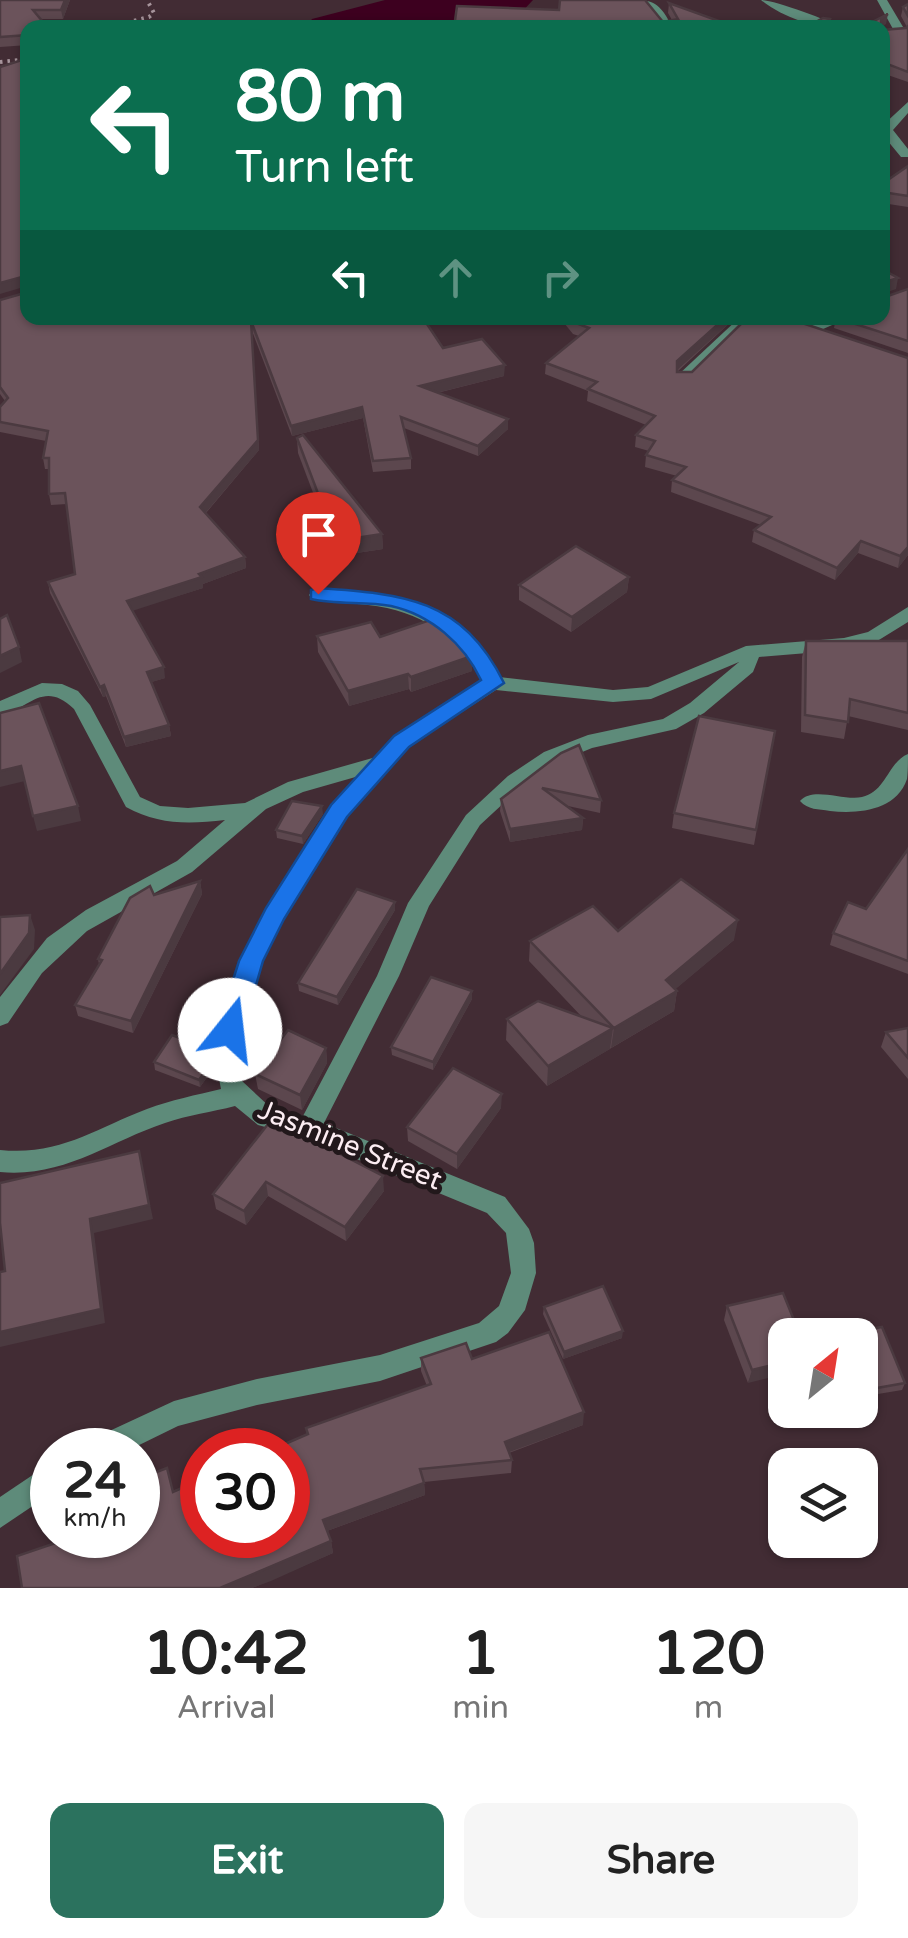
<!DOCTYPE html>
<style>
body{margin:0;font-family:"Varela Round",sans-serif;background:#f6f6f6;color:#222;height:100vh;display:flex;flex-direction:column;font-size:38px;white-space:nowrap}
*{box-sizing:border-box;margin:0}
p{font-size:32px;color:#767676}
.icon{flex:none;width:55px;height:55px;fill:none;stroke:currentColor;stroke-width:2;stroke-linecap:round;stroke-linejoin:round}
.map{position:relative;height:1588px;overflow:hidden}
.side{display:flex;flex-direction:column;background:#fff;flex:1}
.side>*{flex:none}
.guide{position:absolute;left:20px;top:20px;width:870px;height:305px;border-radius:20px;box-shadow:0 2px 8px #0004;background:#0b6e4f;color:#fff;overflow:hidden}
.needle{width:65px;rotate:30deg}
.controls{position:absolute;left:768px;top:1318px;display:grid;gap:20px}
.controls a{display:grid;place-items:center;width:110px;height:110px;border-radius:20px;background:#fff;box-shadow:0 2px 8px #0004;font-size:50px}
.speed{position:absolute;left:30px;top:1428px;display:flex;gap:20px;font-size:50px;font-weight:700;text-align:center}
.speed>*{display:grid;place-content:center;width:130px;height:130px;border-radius:50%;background:#fff;box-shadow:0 2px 8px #0004;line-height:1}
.speed small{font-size:25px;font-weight:400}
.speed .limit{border:15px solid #d22;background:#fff;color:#111}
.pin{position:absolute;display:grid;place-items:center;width:85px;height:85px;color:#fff;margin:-102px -42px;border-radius:50% 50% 50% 0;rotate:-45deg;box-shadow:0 0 10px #0007}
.pin .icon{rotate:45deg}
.me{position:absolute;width:110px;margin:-55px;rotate:16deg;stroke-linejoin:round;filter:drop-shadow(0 0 8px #0008)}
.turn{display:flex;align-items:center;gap:35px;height:210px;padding:0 50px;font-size:45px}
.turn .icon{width:130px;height:130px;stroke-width:2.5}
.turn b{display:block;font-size:70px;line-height:85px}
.lanes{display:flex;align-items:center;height:95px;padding:0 50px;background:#0003;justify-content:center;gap:50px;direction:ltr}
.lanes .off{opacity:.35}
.eta{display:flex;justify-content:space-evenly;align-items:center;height:170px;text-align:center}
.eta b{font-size:60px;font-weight:700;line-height:70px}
.primary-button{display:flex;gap:20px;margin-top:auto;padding:20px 50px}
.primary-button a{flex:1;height:115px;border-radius:20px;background:#2b725e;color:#fff;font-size:40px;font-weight:700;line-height:115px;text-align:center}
.primary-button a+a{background:#f6f6f6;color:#222}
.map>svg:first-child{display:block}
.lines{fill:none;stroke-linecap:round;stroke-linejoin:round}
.river{fill:#3d001f;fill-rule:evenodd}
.path{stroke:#a7959c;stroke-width:4;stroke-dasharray:2.5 5;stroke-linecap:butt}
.lane{fill:#5e8b7a;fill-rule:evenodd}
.street{fill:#5e8b7a;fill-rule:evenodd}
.wall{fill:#5c474e}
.shaded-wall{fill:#4b3a40}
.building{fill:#6b535b;stroke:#4b3a40;stroke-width:2.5}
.route{fill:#1a73e8;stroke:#114b97;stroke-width:2.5}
.labels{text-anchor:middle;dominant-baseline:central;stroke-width:10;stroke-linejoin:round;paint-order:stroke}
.street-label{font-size:28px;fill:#fcedf2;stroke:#22181b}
</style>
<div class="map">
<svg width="908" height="1588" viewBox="0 0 908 1588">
<rect width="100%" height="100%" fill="#422c34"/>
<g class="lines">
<path class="river" d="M385,0h148l-16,17 -15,3 -196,8 6,-9z"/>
<g class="path">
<path d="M105,28l44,-11 5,-4 -7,-13"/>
<path d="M0,62l28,-3"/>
</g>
<path class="lane" d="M739,318h13l-64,63h-10v-6z"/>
<g class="street">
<path d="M637,0c21,0 26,10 36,28h-11l-11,-19z"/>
<path d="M761,0c13,0 69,21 82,28 -29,0 -59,-10 -82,-28z"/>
<path d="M877,0h10l19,32 -2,2 -22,3v-6l11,-2z"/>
<path d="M908,102v11l-15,17 15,19v8h-7l-19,-23v-8z"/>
<path d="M829,318h19l-34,15h-10l-2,-3z"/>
<path d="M318,589c84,6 136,10 181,88l114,13 35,-3 98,-41 98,-8 24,-6 40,-25v15l-34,21 -30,7 -85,7 -6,15 -49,41 -28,16 -84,19 -34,14 -36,24 -42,39 -51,81 -30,70 -75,147 181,74 24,32 5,14 2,30 -11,37 -17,23 -12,9 -116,39 -123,24 -79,21 -49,24h-43l4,-10 84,-39 83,-22 123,-24 99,-32 20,-17 12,-33 -5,-40 -19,-20 -181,-75 -48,-13 -23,-19c-23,6 -47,9 -70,17 -57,19 -101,55 -165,49v-22c60,6 94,-21 147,-41 24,-9 49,-14 74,-20l-7,-36 26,-92 26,-52 66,-103 27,-30 -56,16 -37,17 -74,63 -105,59 -45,42 -34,50 -8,3v-29l47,-59 39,-28 91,-49 48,-41c-36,4 -67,5 -99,-13l-52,-98c-30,-29 -44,-2 -74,8v-16l42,-18 20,1 16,7 12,14 50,92 20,9 28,2 57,-5 43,-21 88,-25 19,-21 87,-55c-26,-46 -61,-70 -114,-76 -19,-2 -38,-2 -56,-6l-3,-4 3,-4zM739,662l-49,41 -27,16 -75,16 -44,17 -36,24 -42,39 -58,88 -31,73 -74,140 -31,-7 -30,-28 -6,-28 26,-92 21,-42 63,-103 63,-70 87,-56 117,12 38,-3z"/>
<path d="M908,754c0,7 0,18 -1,25 -11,32 -49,35 -77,32 -12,-2 -22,-1 -30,-10 13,-15 43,0 62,-4 24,-5 26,-35 46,-43z"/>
<path d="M52,1462v31l-52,35v-31z"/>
</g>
</g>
<g class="wall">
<path d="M0,0h70l-7,19h-22l-13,9v17l-28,2z"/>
<path d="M669,3l50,18 -265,7 105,-18 104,12 9,-2 -4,-7z"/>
<path d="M908,4v78l-26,-9v-43l25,-3 -6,-11 2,-9z"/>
<path d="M908,166v41l-26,-4v-19z"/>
<path d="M908,289v64l-74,-25 2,-10z"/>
<path d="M0,300l423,18 20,30 61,28 -67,17 71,36 -30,27 -74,-28 7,30v11l-38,3 -10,-54 -71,18 -40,-105 7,119 -53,63 39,44 1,11 -43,16v4l-71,22 33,68 -14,4 18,43 2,11 -45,11 -20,-51 -3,1 -53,-104 -2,-11 27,-8 -8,-70 -16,1 -2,-11v-25h-4l-2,-11 3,-17 -46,-9v-25l5,-6 -5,-7z"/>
<path d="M560,318h175l-58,54 231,-14v197l-10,13 -40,-15 -23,27 -83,-38 2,-12 7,-5 -90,-33 1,-12 5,-4 -32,-9 1,-12 3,-4 -14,-4 1,-12 10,-10 -59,-24 1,-10 -43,-17 1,-11 33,-27 -6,-2z"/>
<path d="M297,438l85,96 1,15 -46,7 -39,-103z"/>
<path d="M629,577l-2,15 -56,40 -52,-32v-15z"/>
<path d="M317,636l63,1 92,34 -61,21 -2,-3 -60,17 -31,-54z"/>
<path d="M806,641h102v89l-60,-14 -4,23 -43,-7 1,-75z"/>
<path d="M775,731l-21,114 -82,-17 2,-15z"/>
<path d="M561,753l40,47 -1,13 -32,-7 15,12 -1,12 -72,12 -10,-31 1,-12z"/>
<path d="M323,814l-20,30 -26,-6 -1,-8z"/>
<path d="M908,849v125l-78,-29 3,-12 33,-24z"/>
<path d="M200,881l2,13 -69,139 -55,-17 -3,-11 24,-41 -1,-5 56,-64z"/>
<path d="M395,902v8l-57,95 -39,-14 -1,-8z"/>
<path d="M618,931l116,9 -59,49 2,2 -3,20 -127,75 -41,-46 1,-21 75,-2 -53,-56 1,-20z"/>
<path d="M472,991v8l-39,71 -41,-15 -1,-8z"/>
<path d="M908,1028v51l-27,-32 5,-15z"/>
<path d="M326,1048l1,15 -25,47 -44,-21 -3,-15z"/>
<path d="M154,1062l59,7 -13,18 -45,-17z"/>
<path d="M501,1108l-44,61 -49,-28 -1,-14z"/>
<path d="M272,1119l112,72 -38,50 -78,-45 -22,29 -30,-16 -3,-15z"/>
<path d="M783,1293l-35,90 -24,-63 3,-14z"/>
<path d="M544,1307l78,31 -59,21 -20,-45z"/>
<path d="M860,1335l45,48 -3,7 -42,7z"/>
<path d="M421,1358l51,1 111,66 -74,28 3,7 -1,13 -87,9 1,13 -98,36 4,10 2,12 -81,35h-230l116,-53 35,-44 134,-56 -1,-7 121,-42 -6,-15z"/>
</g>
<g class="shaded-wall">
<path d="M65,0h5l-7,19 -2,-9z"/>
<path d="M888,14l-2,10 -5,4v-9z"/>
<path d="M25,276l2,10 -27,8v-11z"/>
<path d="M898,278l-2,11 -14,5v-11z"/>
<path d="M725,318h10l-60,54 2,-11z"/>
<path d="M252,331l7,119 -57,67 -2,-10z"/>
<path d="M505,365l-1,11 -84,21v-11z"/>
<path d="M362,407l1,11 -71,18 -1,-10z"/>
<path d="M508,419v10l-30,27v-10z"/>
<path d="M382,534l1,15 -46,7 -1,-15z"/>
<path d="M861,541l-3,12 -23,27 2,-12z"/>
<path d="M908,547v8l-10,13 2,-12z"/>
<path d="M245,557l1,11 -43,16v4l-74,24 -2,-11z"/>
<path d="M629,577l-2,15 -56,40 1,-15z"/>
<path d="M19,647l3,15 -22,11v-17z"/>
<path d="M472,656v15l-61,21v-15z"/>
<path d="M164,667l1,11 -16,5 -2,-11z"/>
<path d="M408,674l1,15 -60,17 -1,-15z"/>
<path d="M104,685l2,11 -3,1 -3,-10z"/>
<path d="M169,725l2,11 -45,11 -2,-10z"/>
<path d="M21,766l4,15 -25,6v-16z"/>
<path d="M78,806l3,15 -44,10 -4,-15z"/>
<path d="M322,806l1,8 -20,30 -1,-8z"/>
<path d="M583,818l-1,12 -72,12v-13z"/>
<path d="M200,881l2,13 -69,139 -2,-12z"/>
<path d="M395,902v8l-57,95 -1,-8z"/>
<path d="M30,915l5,15 -1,19 -34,46v-21z"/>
<path d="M738,920l-4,20 -69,58 12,-7 -3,20 -63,37 3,-20 52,-48z"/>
<path d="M472,991v8l-39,71v-8z"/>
<path d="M613,1028l-3,21 -63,37 1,-20z"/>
<path d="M326,1048l1,15 -25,47 -2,-15z"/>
<path d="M212,1061l1,8 -13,18 -1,-7z"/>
<path d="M502,1094l-1,14 -44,61v-15z"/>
<path d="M139,1151l14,68 -59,14 11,90 -105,24v-15l90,-113z"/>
<path d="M383,1176l1,15 -38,50 -1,-14z"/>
<path d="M266,1182l2,14 -22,29 -2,-14z"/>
<path d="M623,1331l-1,7 -59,21 1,-7z"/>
<path d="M785,1362v12l-37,9 4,-13z"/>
<path d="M584,1412l-1,13 -79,29 1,-12z"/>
<path d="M424,1483l1,12 -101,37 -1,-12z"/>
<path d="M331,1541l2,12 -62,28 -19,7h-32z"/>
</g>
<g class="building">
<path d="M0,0h65l-4,10h-28l15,18h-20v7l-28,2z"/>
<path d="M560,0h85l18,22 15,-3 -9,-16 50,18 -7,7h-258l3,-22 102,4z"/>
<path d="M908,4v12l-5,-9z"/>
<path d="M888,14l-7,5v9h-21z"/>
<path d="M823,18l7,1 -4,9h-21z"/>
<path d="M908,26v46l-26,-10v-32l24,-2z"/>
<path d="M28,58v220l-3,-2 -25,7v-216z"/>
<path d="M908,166v30l-26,-4v-8z"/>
<path d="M882,269l16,9 -16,5z"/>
<path d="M908,289v52l-71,-23h45v-20z"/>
<path d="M28,292v26h395l20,30 39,-9 23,26 -85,21 88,33 -30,27 -77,-29 10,41 -38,3 -11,-54 -71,19 -40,-105 7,119 -58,67 45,50 -46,17 3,3 -75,24 37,66 -17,5 22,53 -45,12 -20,-52 -4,2 -52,-105 27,-8 -10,-81 -16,1v-36h-6l5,-27 -48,-9v-15l8,-9 -8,-11v-87z"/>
<path d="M569,318h156l-48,43v11h15l55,-54h40l121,40v189l-8,9 -39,-15 -24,27 -83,-38 17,-13 -99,-37 14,-13 -40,-12 9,-14 -19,-6 19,-19 -67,-27 9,-7 -51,-19 43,-35 -16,-6z"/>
<path d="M303,435l79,99 -46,7 -39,-103z"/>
<path d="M576,546l53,31 -57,40 -53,-32z"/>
<path d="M7,615l12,32 -19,9v-37z"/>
<path d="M436,618l36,38 -61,21 -3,-3 -60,17 -31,-55 54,-14 9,15z"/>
<path d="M806,641h102v72l-58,-14 -2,23 -43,-7z"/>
<path d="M39,703l39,103 -45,10 -12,-50 -21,5v-58z"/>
<path d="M699,716l76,15 -19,99 -82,-17z"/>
<path d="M579,745l22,55 -59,-12 41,30 -73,11 -9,-30 60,-46z"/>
<path d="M292,801l30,5 -20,30 -26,-6z"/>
<path d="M908,849v112l-75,-28 15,-31 18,7z"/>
<path d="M681,879l57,41 -72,60 11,11 -63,37 -84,-87 63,-35 25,25z"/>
<path d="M200,881l-69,140 -56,-16 27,-45 -4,-1 32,-61 20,-12 4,9z"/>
<path d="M357,889l38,13 -58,95 -39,-14z"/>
<path d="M30,915l-1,18 -29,41v-57z"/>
<path d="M431,977l41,14 -39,71 -42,-15z"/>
<path d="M538,1001l75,27 -65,38 -41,-47z"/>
<path d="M908,1028v30l-22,-26z"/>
<path d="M288,1030l38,18 -26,47 -45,-21z"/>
<path d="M172,1035l38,15 2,11 -13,19 -45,-18z"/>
<path d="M453,1068l49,26 -45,60 -50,-27z"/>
<path d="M272,1119l111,57 -38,51 -79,-45 -22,29 -31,-17z"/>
<path d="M139,1151l10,54 -59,14 11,90 -101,23v-60l5,-1 -5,-48v-40z"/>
<path d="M603,1286l20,45 -59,21 -20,-45z"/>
<path d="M783,1293l17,42h-15v27l-33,8 -25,-64z"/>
<path d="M882,1327l23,56 -45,8v-56h-26z"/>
<path d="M549,1332l35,80 -79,30 7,18 -92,9 4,14 -101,37 8,21 -111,47h-198l-5,-32 62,-21h59v-56l29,-11 6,24 29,-13v56h86v-85h-17l37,-16 -2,-6 125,-44 -10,-26 45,-15 6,16z"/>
</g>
<path class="route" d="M318,588c85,6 144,10 186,95l-95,64 -62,70 -63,102 -21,42 -20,69 -4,8 -9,3 -9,-3 -4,-8 22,-69 27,-53 65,-103 63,-69 87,-56c-17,-36 -50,-65 -90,-74 -26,-5 -54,-1 -80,-7v-9z"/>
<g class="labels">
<g class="street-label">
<text transform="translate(350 1145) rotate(22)">Jasmine Street</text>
</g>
</g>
</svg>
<div class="controls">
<a><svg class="needle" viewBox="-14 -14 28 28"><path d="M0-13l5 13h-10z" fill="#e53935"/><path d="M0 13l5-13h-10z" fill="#767676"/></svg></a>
<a><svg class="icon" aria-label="layers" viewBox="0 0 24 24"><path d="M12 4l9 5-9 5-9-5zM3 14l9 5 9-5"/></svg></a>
</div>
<div class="speed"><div>24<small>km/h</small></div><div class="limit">30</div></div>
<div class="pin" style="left:318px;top:594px;background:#d93025"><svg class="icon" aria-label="arrive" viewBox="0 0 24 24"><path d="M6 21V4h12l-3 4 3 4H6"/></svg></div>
<svg class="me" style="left:230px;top:1030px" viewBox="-20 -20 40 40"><circle r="19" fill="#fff"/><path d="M0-13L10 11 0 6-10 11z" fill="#1a73e8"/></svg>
<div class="guide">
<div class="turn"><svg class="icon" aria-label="left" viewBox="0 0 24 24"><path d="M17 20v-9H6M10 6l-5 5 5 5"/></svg><div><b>80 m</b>Turn left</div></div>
<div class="lanes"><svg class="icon" aria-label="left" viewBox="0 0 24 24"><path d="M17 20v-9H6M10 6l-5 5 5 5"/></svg><svg class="icon off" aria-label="ahead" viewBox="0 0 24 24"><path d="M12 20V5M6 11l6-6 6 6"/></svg><svg class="icon off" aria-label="right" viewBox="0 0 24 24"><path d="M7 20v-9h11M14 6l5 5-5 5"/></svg></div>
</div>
</div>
<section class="side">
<div class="eta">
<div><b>10:42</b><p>Arrival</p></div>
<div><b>1</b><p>min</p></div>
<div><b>120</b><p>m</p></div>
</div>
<div class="primary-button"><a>Exit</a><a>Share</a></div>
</section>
